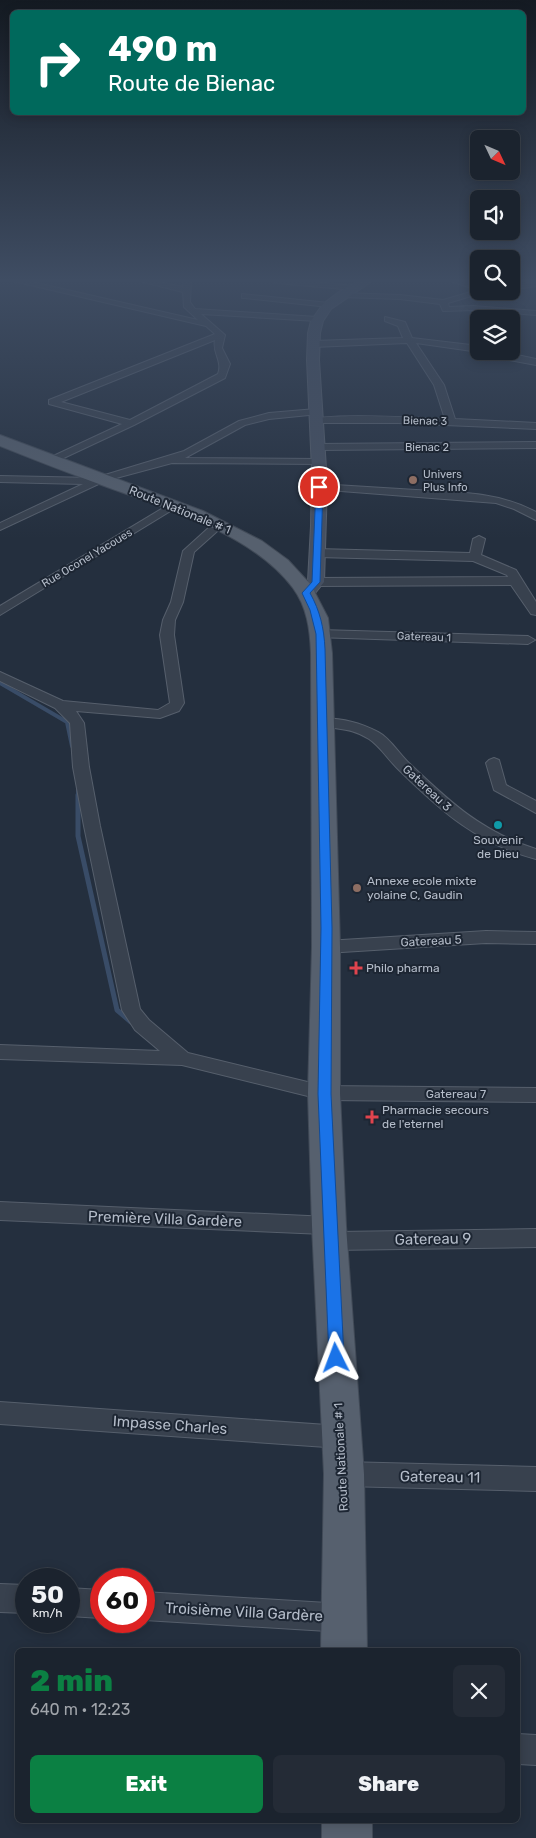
<!DOCTYPE html>
<meta charset="utf-8">
<style>
body{margin:0;font-family:Rubik,sans-serif;background:#242b36;color:#f1f3f6;height:100vh;display:flex;flex-direction:column;font-size:19px;white-space:nowrap}
*{box-sizing:border-box;margin:0}
p{font-size:16px;color:#a0a4aa}
.icon{flex:none;width:28px;height:28px;fill:none;stroke:currentColor;stroke-width:2;stroke-linecap:round;stroke-linejoin:round}
.map{position:relative;flex:1;overflow:hidden}
.panel{position:absolute;left:15px;top:1648px;width:505px;height:175px;display:flex;flex-direction:column;background:#1b232e;border-radius:8px;box-shadow:0 2px 12px #0003,0 0 0 1px #39404a}
.panel>*{flex:none}
.guide{position:absolute;left:10px;top:10px;width:516px;height:105px;border-radius:8px;box-shadow:0 2px 12px #0003,0 0 0 1px #39404a;background:#00695c;color:#fff;overflow:hidden}
.needle{width:32px;rotate:134deg}
.buttons{position:absolute;left:470px;top:130px;display:grid;gap:10px}
.buttons a{display:grid;place-items:center;width:50px;height:50px;border-radius:8px;background:#1b232e;box-shadow:0 2px 12px #0003,0 0 0 1px #39404a;font-size:25px}
.speed{position:absolute;left:15px;top:1568px;display:flex;gap:10px;font-size:25px;font-weight:700;text-align:center}
.speed>*{display:grid;place-content:center;width:65px;height:65px;border-radius:50%;background:#1b232e;box-shadow:0 2px 12px #0003,0 0 0 1px #39404a;line-height:1}
.speed small{font-size:12px;font-weight:400}
.speed .limit{border:8px solid #d22;background:#fff;color:#111}
.pin{position:absolute;display:grid;place-items:center;width:42px;height:42px;color:#fff;margin:-21px;border:2px solid #fff;border-radius:50%;box-shadow:0 1px 5px #0007}
.me{position:absolute;width:55px;margin:-28px;rotate:357deg;stroke-linejoin:round;filter:drop-shadow(0 0 4px #0008)}
.turn{display:flex;align-items:center;gap:18px;height:105px;padding:0 15px;font-size:22px}
.turn .icon{width:65px;height:65px;stroke-width:2.5}
.turn b{display:block;font-size:35px;line-height:42px}
.round{display:grid;place-items:center;flex:none;width:52px;height:52px;border-radius:8px;background:#242b36}
.overview{display:flex;align-items:center;justify-content:space-between;height:85px;padding:0 15px}
h1{font-size:30px;font-weight:800;line-height:38px;color:#0b8043}
.action{display:flex;gap:10px;margin-top:auto;padding:10px 15px}
.action a{flex:1;height:58px;border-radius:8px;background:#0b8043;color:#fff;font-size:20px;font-weight:800;line-height:58px;text-align:center}
.action a+a{background:#242b36;color:#f1f3f6}
.map>svg:first-child{display:block}
.lines{fill:none;stroke-linecap:round;stroke-linejoin:round}
.stream-far1{stroke:#394c67;stroke-width:4}
.stream{stroke:#394c67;stroke-width:5}
.street-casing{stroke:#565f6c;stroke-width:2}
.secondary-casing{stroke:#565f6c;stroke-width:2}
.primary-casing{stroke:#414a57;stroke-width:2}
.street{fill:#38414e;fill-rule:evenodd}
.secondary{fill:#465061;fill-rule:evenodd}
.primary{fill:#56606e;fill-rule:evenodd}
.route{fill:#1a73e8;stroke:#114b97}
.education-dot{fill:#8d6e63;stroke:#1d2633;stroke-width:2}
.culture-dot{fill:#0f9aa8;stroke:#1d2633;stroke-width:2}
.health-dot{fill:#e0444e;stroke:#1d2633;stroke-width:2}
.labels{text-anchor:middle;dominant-baseline:central;stroke-width:4;stroke-linejoin:round;paint-order:stroke}
.far-street-label{font-size:11px;fill:#b4bcc9;stroke:#1d2633}
.far-poi-label{font-size:11px;fill:#b4bcc9;stroke:#1d2633;text-anchor:start}
.street-label{font-size:12px;fill:#b4bcc9;stroke:#1d2633}
.poi-label{font-size:12px;fill:#b4bcc9;stroke:#1d2633;text-anchor:start}
.near-street-label{font-size:15px;fill:#b4bcc9;stroke:#1d2633}
</style>
<div class="map">
<svg width="536" height="1838" viewBox="0 0 536 1838">
<rect width="100%" height="100%" fill="#242f3e"/>
<g class="lines">
<g class="stream-far1">
<path d="M0,683l67,39 5,24"/>
<path d="M78,789v7"/>
</g>
<path class="stream" d="M78,795v41l39,174 14,12"/>
<defs>
<g id="street">
<path d="M13,281h15l170,39 -14,-13 -1,-15 -44,-11h15l29,6v-6h8l-1,21 5,7 122,8 4,2 -4,2 -116,-7 24,21 -3,13 8,16 -5,14 -91,47 -81,38 -5,-3 1,-2 73,-34 -73,-20v-4l166,-66 -9,-8zM215,340c-3,13 8,21 3,34l-88,46 -69,-18z"/>
<path d="M273,281h32l49,5 4,2 -4,2 -77,-7z"/>
<path d="M450,281h13l16,5v5h9l-40,12 1,4 24,-1 63,5v4l-63,-5 -27,1h-3l-3,-7 -40,-5 -59,-2 -4,-2 4,-2 59,2 43,5 35,-10z"/>
<path d="M536,282v4l-25,4v-4z"/>
<path d="M242,294l87,9 4,2 -4,2 -84,-9h-3z"/>
<path d="M385,317l20,5 7,16 67,8v5h2l-2,1 -63,-9 28,42 11,34 81,4v6l-138,-6h-86l-2,-2c10,-9 115,-3 135,-2l-11,-34 -27,-42 -94,4 -4,-3 4,-3 90,-3 -5,-12 -13,-5z"/>
<path d="M486,351h12l38,8v6l-38,-7z"/>
<path d="M316,409l5,3 -2,2 -50,5 -24,6 -60,33 134,1 4,1 1,2 -1,2 -151,-1 -67,18 -105,49v-7l83,-39 -83,-2v-6l95,2 89,-27 55,-30 30,-8z"/>
<path d="M536,442v6l-218,2 -5,-3 5,-3z"/>
<path d="M319,484c32,2 64,4 97,6 41,2 83,2 120,22v8l-22,-11 -18,-6 -181,-14 -1,-2z"/>
<path d="M173,502l4,1 2,2 -2,2 -177,108v-9z"/>
<path d="M219,521l4,1 2,2 -2,2 -29,26 -11,50 -8,18 -1,15 10,68 -5,8 -19,7 -84,-7 8,12 5,44 11,59 40,183 9,11 39,33 136,33 212,2v14l-212,-2 -142,-35 -182,-6v-14l160,6 -25,-21 -13,-20 -38,-184 -11,-59 -3,-44 -15,-15 -55,-27v-9l63,29 95,9 12,-7 -10,-68 3,-15 8,-18 12,-51 32,-29z"/>
<path d="M479,536l6,3 -4,16 35,15 20,32v13l-5,-1 -20,-29 -195,1 -6,-4 6,-4 192,-1 -1,-2 -34,-14 -156,-4 -6,-4 6,-4 153,4 3,-14z"/>
<path d="M320,630l208,6 7,4 -7,4 -213,-7 -2,-3z"/>
<path d="M323,718c21,1 36,4 55,14 12,6 22,23 32,32 40,38 72,68 126,85v10c-58,-15 -94,-47 -136,-88 -10,-9 -20,-25 -31,-32 -18,-12 -32,-9 -51,-14l-2,-3 2,-3z"/>
<path d="M494,758l5,2 7,25 30,16v12l-42,-23 -8,-27 3,-3z"/>
<path d="M486,931l50,1v12l-50,-1 -160,10 -6,-2 -3,-4 3,-4 6,-2z"/>
<path d="M0,1202l329,15 8,3 3,6 -3,6 199,-3v18l-205,3 -8,-3 -3,-6 4,-7 -324,-14z"/>
<path d="M0,1402l341,24 9,3 4,8 -4,8 -9,3 -341,-24z"/>
<path d="M344,1462l192,5v24l-192,-5 -9,-4 -4,-8 4,-8z"/>
<path d="M0,1584l26,1v28l-26,-1z"/>
<path d="M69,1588l32,2v28l-32,-2z"/>
<path d="M144,1592l200,12 10,4 4,10 -4,10 -10,4 -200,-12z"/>
<path d="M518,1734l18,1v30l-18,-1z"/>
</g>
<path id="secondary" d="M359,281h13l-41,28 -8,12 -3,12 -1,27 8,124 -3,98 -12,15h-12l-2,-4 10,-12 3,-55 1,-56 -5,-110 1,-27 3,-12 12,-17 16,-12z"/>
<g id="primary">
<path d="M0,435l203,76 59,30 26,19 23,25 17,33 4,35 8,294v146l6,133 18,248 3,176h-46l3,-176 -12,-248 -4,-133 4,-146 -1,-294c-1,-24 -4,-46 -18,-65 -40,-54 -126,-79 -186,-101 -36,-13 -72,-27 -107,-41z"/>
<rect x="322" y="1820" width="50" height="18"/>
</g>
</defs>
<use href="#street" class="street-casing"/>
<use href="#secondary" class="secondary-casing"/>
<use href="#primary" class="primary-casing"/>
<use href="#street" class="street"/>
<use href="#secondary" class="secondary"/>
<use href="#primary" class="primary"/>
</g>
<linearGradient id="sky" x2="0" y2="1"><stop stop-color="#141a22"/><stop offset="0.52" stop-color="#3f4d63"/><stop offset="1" stop-color="#3f4d63" stop-opacity="0"/></linearGradient>
<rect width="536" height="539" fill="url(#sky)"/>
<path class="route" d="M319,485l4,2 -3,95 -10,11c10,18 14,35 15,56l7,279 -1,166 13,264 -2,5 -6,2 -5,-2 -2,-5 -11,-264 3,-166 -5,-294 -6,-24 -8,-17 10,-11 4,-95z"/>
<g class="education-dot">
<circle cx="413" cy="480" r="5"/>
<circle cx="357" cy="888" r="5"/>
</g>
<circle class="culture-dot" cx="498" cy="825" r="5"/>
<g class="health-dot">
<path d="M353.5 960.5h5v5h5v5h-5v5h-5v-5h-5v-5h5z"/>
<path d="M369.5 1109.5h5v5h5v5h-5v5h-5v-5h-5v-5h5z"/>
</g>
<g class="labels">
<g class="far-street-label">
<text transform="translate(425 421) rotate(1)">Bienac 3</text>
<text x="427" y="447">Bienac 2</text>
<text transform="translate(87 558) rotate(-31)">Rue Oconel Yacoues</text>
<text transform="translate(424 637) rotate(2)">Gatereau 1</text>
</g>
<g class="far-poi-label">
<text x="423" y="474">Univers<tspan x="423" dy="13">Plus Info</tspan></text>
</g>
<g class="street-label">
<text transform="translate(180 510) rotate(22)">Route Nationale # 1</text>
<text transform="translate(427 788) rotate(43)">Gatereau 3</text>
<text transform="translate(431 941) rotate(-3)">Gatereau 5</text>
<text x="456" y="1094">Gatereau 7</text>
<text transform="translate(341 1457) rotate(-93)">Route Nationale # 1</text>
</g>
<g class="poi-label">
<text x="498" y="840" text-anchor="middle">Souvenir<tspan x="498" dy="14">de Dieu</tspan></text>
<text x="367" y="881">Annexe ecole mixte<tspan x="367" dy="14">yolaine C, Gaudin</tspan></text>
<text x="366" y="968">Philo pharma</text>
<text x="382" y="1110">Pharmacie secours<tspan x="382" dy="14">de l'eternel</tspan></text>
</g>
<g class="near-street-label">
<text transform="translate(165 1219) rotate(2)">Première Villa Gardère</text>
<text transform="translate(433 1239) rotate(-1)">Gatereau 9</text>
<text transform="translate(170 1425) rotate(4)">Impasse Charles</text>
<text transform="translate(440 1477) rotate(1)">Gatereau 11</text>
<text transform="translate(244 1612) rotate(3)">Troisième Villa Gardère</text>
</g>
</g>
</svg>
<div class="buttons">
<a><svg class="needle" viewBox="-14 -14 28 28"><path d="M0-13l5 13h-10z" fill="#e53935"/><path d="M0 13l5-13h-10z" fill="#a0a4aa"/></svg></a>
<a><svg class="icon" aria-label="sound" viewBox="0 0 24 24"><path d="M4 9h4l5-4v14l-5-4H4zM17 9q2 3 0 6"/></svg></a>
<a><svg class="icon" aria-label="search" viewBox="0 0 24 24"><circle cx="10" cy="10" r="6"/><path d="M15 15l6 6"/></svg></a>
<a><svg class="icon" aria-label="layers" viewBox="0 0 24 24"><path d="M12 4l9 5-9 5-9-5zM3 14l9 5 9-5"/></svg></a>
</div>
<div class="speed"><div>50<small>km/h</small></div><div class="limit">60</div></div>
<div class="pin" style="left:319px;top:487px;background:#d93025"><svg class="icon" aria-label="arrive" viewBox="0 0 24 24"><path d="M6 21V4h12l-3 4 3 4H6"/></svg></div>
<svg class="me" style="left:336px;top:1358px" viewBox="-20 -20 40 40"><path d="M0-17L14 15 0 8-14 15z" fill="#1a73e8" stroke="#fff" stroke-width="4"/></svg>
<div class="guide">
<div class="turn"><svg class="icon" aria-label="right" viewBox="0 0 24 24"><path d="M7 20v-9h11M14 6l5 5-5 5"/></svg><div><b>490 m</b>Route de Bienac</div></div>
</div>
<section class="panel">
<div class="overview"><div><h1>2 min</h1><p>640 m · 12:23</p></div><a class="round"><svg class="icon" aria-label="close" viewBox="0 0 24 24"><path d="M6 6l12 12M18 6L6 18"/></svg></a></div>
<div class="action"><a>Exit</a><a>Share</a></div>
</section>
</div>
